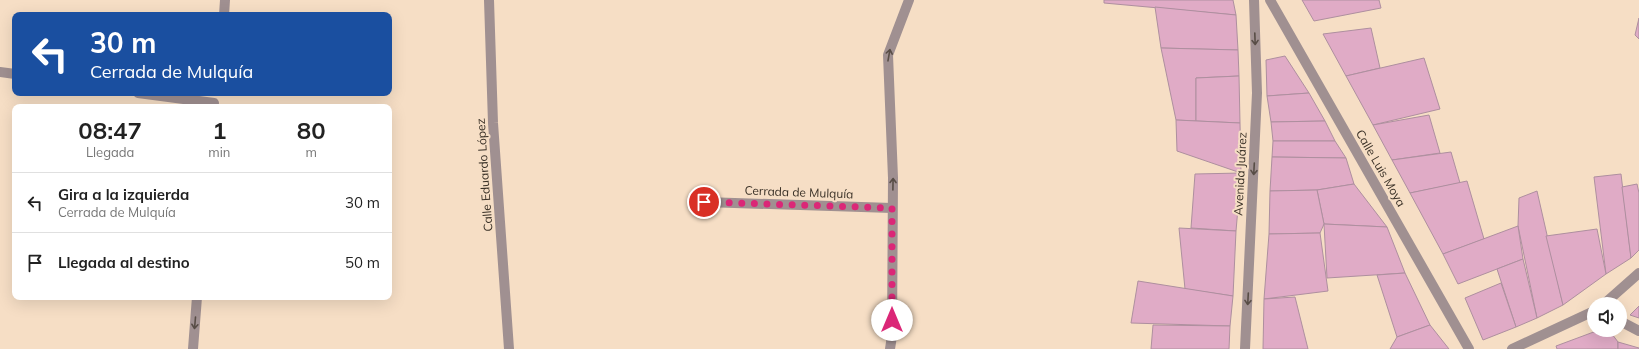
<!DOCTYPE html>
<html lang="es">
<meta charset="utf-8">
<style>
body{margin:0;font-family:Mulish,sans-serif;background:#f2f2f2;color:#222;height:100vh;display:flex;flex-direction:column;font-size:15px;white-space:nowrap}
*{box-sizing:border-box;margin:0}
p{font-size:13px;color:#767676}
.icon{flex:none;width:22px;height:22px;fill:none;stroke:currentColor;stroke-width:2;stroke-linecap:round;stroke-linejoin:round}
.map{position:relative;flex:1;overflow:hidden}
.side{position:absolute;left:12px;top:104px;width:380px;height:196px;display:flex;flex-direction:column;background:#fff;border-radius:8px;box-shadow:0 4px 16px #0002}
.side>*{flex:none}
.guide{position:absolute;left:12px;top:12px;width:380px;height:84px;border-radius:8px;box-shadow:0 4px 16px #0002;background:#1a4fa0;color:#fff;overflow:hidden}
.buttons{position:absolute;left:1587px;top:297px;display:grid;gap:8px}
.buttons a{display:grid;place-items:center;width:40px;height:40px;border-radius:50%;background:#fff;box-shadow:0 4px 16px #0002;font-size:20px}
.pin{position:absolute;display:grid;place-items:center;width:34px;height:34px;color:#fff;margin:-17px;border:2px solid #fff;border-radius:50%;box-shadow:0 1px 4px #0007}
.me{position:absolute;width:44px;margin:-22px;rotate:0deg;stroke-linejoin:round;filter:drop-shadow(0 0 3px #0008)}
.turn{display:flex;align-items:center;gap:14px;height:84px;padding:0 12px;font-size:18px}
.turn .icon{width:52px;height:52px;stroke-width:2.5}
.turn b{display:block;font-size:28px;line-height:34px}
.eta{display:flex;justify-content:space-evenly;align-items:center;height:68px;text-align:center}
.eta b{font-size:24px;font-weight:700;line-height:28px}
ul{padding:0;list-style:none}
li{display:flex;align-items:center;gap:12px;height:60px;padding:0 12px;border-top:1px solid #e0e0e0}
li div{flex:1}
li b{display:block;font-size:15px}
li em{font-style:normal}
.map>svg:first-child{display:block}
.building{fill:#e0abc6;stroke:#ae8f9f}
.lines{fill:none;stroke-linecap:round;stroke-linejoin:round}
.minor{stroke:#a09091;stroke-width:10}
.oneway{stroke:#584d46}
.route{stroke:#db2777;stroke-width:7;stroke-dasharray:0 12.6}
.labels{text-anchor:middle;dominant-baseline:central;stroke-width:4;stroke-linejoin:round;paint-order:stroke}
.street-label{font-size:12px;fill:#393026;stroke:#f6dec5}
</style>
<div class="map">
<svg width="1639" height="349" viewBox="0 0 1639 349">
<rect width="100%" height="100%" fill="#f6dec5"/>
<g class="building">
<path d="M1104,0h129l3,15 -132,-12z"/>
<path d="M1302,0h77l2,8 -67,13z"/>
<path d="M1155,7l81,8 2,35 -77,-2z"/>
<path d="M1639,18v21l-4,-4z"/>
<path d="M1371,28l9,40 -34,8 -23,-42z"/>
<path d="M1161,48l77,2 1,26 -43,2v43l-20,-1z"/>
<path d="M1285,56l24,37 -42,3 -1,-36z"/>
<path d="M1424,58l16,51 -67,16 -27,-49z"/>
<path d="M1239,76l1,47 -44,-2v-43z"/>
<path d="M1309,93l16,28 -54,1 -4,-26z"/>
<path d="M1429,115l11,38 -48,7 -19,-35z"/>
<path d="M1176,120l64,3 1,50 -64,-22z"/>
<path d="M1325,121l10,20h-62l-2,-19z"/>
<path d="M1273,141h62l11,17 -74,-1z"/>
<path d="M1451,152l9,31 -50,10 -18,-33z"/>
<path d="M1272,157l74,1 8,26 -37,6 -47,1z"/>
<path d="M1241,173l-5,58 -45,-3 4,-54z"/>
<path d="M1621,174l10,84 -25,16 -12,-97z"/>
<path d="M1467,181l17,58 -41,15 -33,-61z"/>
<path d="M1354,184l33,43 -63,-3 -7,-34z"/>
<path d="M1637,184l2,9v57l-8,8 -9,-71z"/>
<path d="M1317,190l7,34 -4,9 -51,1 1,-43z"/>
<path d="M1537,191l26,114 -26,13 -19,-92 1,-28z"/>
<path d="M1324,224l63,3 18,46 -78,5z"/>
<path d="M1518,226l5,33 -65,25 -15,-30z"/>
<path d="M1179,228l57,3 -3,65 -48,-7z"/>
<path d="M1597,229l9,45 -43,31 -17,-69z"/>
<path d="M1320,233l8,58 -64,8 5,-65z"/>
<path d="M1523,259l14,59 -21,9 -19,-58z"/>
<path d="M1405,273l25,52 -33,12 -20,-62z"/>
<path d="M1138,281l95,15 -3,30 -99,-3z"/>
<path d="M1501,283l15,44 -33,13 -18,-42z"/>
<path d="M1295,297l13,52h-45l1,-50z"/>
<path d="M1639,306v12l-9,-3z"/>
<path d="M1153,325l77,1 -1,23h-78z"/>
<path d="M1430,325l19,24h-59l7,-12z"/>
<path d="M1599,330h10l9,12v7h-61l-1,-3z"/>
<path d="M1618,342l21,6v1h-21z"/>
</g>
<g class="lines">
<g class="minor">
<path d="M489,0l4,123 16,226"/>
<path d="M1270,0l199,349"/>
<path d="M224,15l1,-15"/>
<path d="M0,72l15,2"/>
<path d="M138,93l76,10"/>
<path d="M705,202l187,6"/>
<path d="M1604,304l35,-31"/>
<path d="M1620,321l19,10"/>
<path d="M193,349l4,-52"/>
<path d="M890,349l2,-13 1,-158 -5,-123 21,-55"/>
<path d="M1245,349l12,-256 -3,-93"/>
<path d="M1512,349l82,-38"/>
</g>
</g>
<defs><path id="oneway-shaft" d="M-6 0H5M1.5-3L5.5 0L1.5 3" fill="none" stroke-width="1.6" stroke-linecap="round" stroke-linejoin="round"/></defs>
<g class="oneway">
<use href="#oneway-shaft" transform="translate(1255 39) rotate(88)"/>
<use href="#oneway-shaft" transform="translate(889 55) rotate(-80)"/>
<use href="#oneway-shaft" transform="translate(1254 169) rotate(93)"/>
<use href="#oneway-shaft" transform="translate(893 184) rotate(-89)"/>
<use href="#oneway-shaft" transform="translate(1248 299) rotate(93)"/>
<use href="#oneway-shaft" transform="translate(195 323) rotate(95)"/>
</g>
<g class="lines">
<path class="route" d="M704,202l188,6v112"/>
</g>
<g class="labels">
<g class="street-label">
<text transform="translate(1381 168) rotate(60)">Calle Luis Moya</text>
<text transform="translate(1240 174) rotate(-87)">Avenida Juárez</text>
<text transform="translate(484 175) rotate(-94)">Calle Eduardo López</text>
<text transform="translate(799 192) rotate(2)">Cerrada de Mulquía</text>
</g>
</g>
</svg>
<div class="buttons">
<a><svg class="icon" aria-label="sound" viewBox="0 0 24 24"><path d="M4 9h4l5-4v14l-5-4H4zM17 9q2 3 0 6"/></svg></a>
</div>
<div class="pin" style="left:704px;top:202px;background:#d93025"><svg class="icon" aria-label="arrive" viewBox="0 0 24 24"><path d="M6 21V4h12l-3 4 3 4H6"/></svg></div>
<svg class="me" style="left:892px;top:320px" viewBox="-20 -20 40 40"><circle r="19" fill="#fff"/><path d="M0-13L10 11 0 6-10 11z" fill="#db2777"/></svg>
<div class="guide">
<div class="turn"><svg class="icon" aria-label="left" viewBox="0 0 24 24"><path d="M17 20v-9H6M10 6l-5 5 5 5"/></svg><div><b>30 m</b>Cerrada de Mulquía</div></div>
</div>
<section class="side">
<div class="eta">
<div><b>08:47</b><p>Llegada</p></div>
<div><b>1</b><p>min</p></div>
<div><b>80</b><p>m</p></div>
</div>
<ul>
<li><svg class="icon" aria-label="left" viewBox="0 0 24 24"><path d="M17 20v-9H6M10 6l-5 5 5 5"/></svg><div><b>Gira a la izquierda</b><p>Cerrada de Mulquía</p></div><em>30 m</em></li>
<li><svg class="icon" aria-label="arrive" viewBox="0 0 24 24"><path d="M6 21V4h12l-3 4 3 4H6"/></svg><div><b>Llegada al destino</b></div><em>50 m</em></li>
</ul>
</section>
</div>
